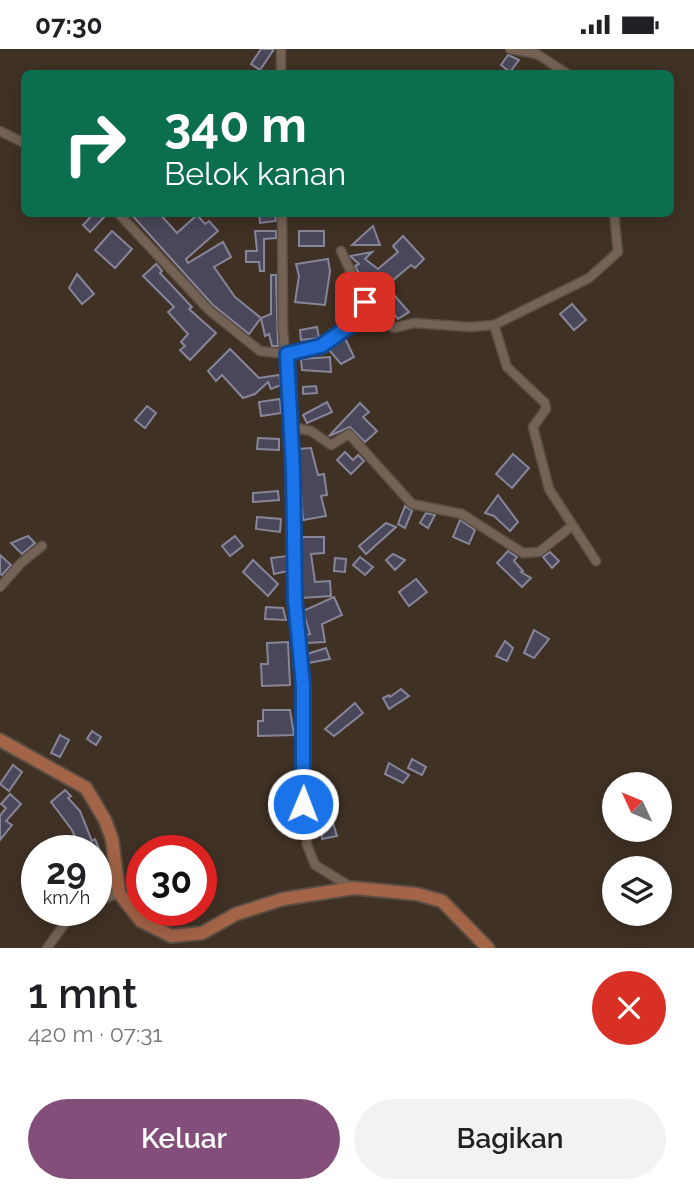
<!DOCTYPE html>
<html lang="id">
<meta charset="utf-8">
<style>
body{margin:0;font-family:Raleway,sans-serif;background:#f2f2f2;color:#202124;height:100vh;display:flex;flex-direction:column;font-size:26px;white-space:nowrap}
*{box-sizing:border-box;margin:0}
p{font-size:23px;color:#757577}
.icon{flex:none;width:38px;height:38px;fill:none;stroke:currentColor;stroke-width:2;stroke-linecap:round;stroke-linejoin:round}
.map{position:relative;height:899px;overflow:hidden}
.sheet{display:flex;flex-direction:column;background:#fff;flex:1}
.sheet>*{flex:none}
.top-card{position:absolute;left:21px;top:21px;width:653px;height:147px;border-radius:10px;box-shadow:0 4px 18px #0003;background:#0b6e4f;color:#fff;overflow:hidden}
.needle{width:46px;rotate:314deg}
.buttons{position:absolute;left:602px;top:723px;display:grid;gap:14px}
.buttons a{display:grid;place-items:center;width:70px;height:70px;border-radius:50%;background:#fff;box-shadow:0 4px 18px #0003;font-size:35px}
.speed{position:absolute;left:21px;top:786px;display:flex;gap:14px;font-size:35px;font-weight:700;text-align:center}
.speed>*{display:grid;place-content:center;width:91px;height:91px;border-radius:50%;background:#fff;box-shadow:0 4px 18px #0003;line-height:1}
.speed small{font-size:18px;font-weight:400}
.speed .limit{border:10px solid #d22;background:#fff;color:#111}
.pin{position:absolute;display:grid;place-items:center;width:60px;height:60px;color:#fff;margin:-30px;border-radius:14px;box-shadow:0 4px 10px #0006}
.me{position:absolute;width:77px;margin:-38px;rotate:1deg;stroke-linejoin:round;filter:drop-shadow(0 0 5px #0008)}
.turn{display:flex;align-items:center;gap:24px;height:147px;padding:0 28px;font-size:32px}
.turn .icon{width:91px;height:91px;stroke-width:2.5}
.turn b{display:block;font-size:49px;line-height:60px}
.round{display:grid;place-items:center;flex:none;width:74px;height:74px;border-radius:37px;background:#f2f2f2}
.summary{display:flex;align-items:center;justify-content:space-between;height:119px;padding:0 28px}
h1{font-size:42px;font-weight:600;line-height:52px}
.button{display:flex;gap:14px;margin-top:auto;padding:14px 28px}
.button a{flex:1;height:80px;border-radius:42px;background:#834e79;color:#fff;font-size:28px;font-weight:600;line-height:80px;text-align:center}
.button a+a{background:#f2f2f2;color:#202124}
.status{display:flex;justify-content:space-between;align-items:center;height:49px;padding:0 35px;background:#fff;direction:ltr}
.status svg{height:19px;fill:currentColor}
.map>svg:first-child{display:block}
.building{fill:#494759;stroke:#878599;stroke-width:2}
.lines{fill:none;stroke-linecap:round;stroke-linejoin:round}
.minor-casing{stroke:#5b4e44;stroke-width:11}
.primary-casing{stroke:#5b4e44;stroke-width:16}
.minor{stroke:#746255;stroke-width:8}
.primary{stroke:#a36447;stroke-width:12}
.route-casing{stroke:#114b97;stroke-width:18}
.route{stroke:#1a73e8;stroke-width:12}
</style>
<div class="status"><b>07:30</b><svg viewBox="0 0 49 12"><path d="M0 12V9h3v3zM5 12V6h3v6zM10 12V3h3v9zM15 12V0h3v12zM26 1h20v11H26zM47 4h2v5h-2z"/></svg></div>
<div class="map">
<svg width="694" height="899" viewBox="0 0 694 899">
<rect width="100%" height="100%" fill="#403125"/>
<g class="building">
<path d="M261,0h13l-14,21 -9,-6z"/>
<path d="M508,6l11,5 -9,12 -9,-7z"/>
<path d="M94,164h14l-18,19 -7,-7z"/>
<path d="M130,164h29l18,20 20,-18 8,9 4,-3 9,10 -32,28 2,4 35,-21 8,15 -17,10 21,30 26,21 -12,16 -36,-29z"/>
<path d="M259,164h16l1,8 -16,2z"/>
<path d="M373,177l7,19h-28z"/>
<path d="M112,182l20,18 -17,19 -20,-18z"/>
<path d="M255,182h21v7l-12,1v32h-4l-1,-9h-13v-11h11z"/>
<rect x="299" y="182" width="25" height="15"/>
<path d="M403,187l21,23 -9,9 -4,-3 -19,16 -6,-7 -19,15 -12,-23 4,-2 -9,-8 22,-4 -7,7 13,10 20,-17 -5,-6z"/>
<path d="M328,210l2,12 -5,34 -30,-3 4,-26 -3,-12z"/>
<path d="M156,215l6,7 -2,2 32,34 -3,2 27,24 -26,27 -10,-10 5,-4 -4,-4 7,-8 -20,-22 6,-5 -31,-31z"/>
<path d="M77,225l17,20 -12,10 -13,-16z"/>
<path d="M271,226h5l2,71h-6l-3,-12 -4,2 -4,-18 10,-4z"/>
<path d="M394,246l15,17 -11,7 -9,-10 -9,4 -4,-7z"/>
<path d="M572,255l14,16 -12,10 -14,-16z"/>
<path d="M317,278l2,11 -18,2 -1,-10z"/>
<path d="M345,289l9,19 -13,7 -12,-14z"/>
<path d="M230,300l29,29 20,-3 2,10 -10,4 -3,-7 -13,12 -12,4 -21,-23 -6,6 -8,-10z"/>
<path d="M330,308l1,15 -29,-2 -1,-11z"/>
<path d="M316,337l1,7 -14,1v-7z"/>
<path d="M280,350l1,14 -20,3 -2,-14z"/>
<path d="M327,353l5,10 -25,11 -4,-8z"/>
<path d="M360,354l9,9 -6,5 14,14 -12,11 -15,-15 -21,9z"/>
<path d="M147,357l9,7 -11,15 -10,-8z"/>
<path d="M258,389l21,1v11l-22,-1z"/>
<path d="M311,399l7,27 6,-1 3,21 -6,1 5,20 -23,4 -5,-71z"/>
<path d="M345,403l8,8 5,-5 6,6 -13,13 -14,-14z"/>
<path d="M513,405l16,14 -17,20 -16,-14z"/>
<path d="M278,442l1,9 -26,2v-9z"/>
<path d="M498,446l20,27 -8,9 -16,-15 -9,-3z"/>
<path d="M405,457l7,5 -7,17 -7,-4z"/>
<path d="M426,464l9,2 -7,13 -8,-5z"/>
<path d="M257,468l24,2 -1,13 -24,-3z"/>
<path d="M460,471l15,10 -6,14 -16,-7z"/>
<path d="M386,474l10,4 -30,27 -7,-8z"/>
<path d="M28,487l7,7 -13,11 -11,-11z"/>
<path d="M235,487l8,10 -13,10 -8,-10z"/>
<path d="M300,488h24v16l-13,1 4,28 15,-1 1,15 -29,2z"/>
<path d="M508,502l9,6 -3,4 9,10 -2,1 10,6 -9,9 -25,-24z"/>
<path d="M550,503l9,9 -7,7 -9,-11z"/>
<path d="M393,505l12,6 -10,10 -9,-10z"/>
<path d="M0,506l11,10 -9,10 -2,-1z"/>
<path d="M287,507l1,15 -14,3 -3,-16z"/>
<path d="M360,508l13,10 -8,8 -12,-10z"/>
<path d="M335,509l11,1 -1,13 -11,-1z"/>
<path d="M253,511l25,24 -10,12 -25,-24z"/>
<path d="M416,530l11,13 -18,14 -10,-14z"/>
<path d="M334,548l8,18 -20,9 3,18 -19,1 -1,-8 5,-1 -7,-23z"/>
<path d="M266,558l17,1 3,12 -21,-1z"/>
<path d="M534,581l15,9 -15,19 -10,-5z"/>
<path d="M505,592l8,7 -6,13 -11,-5z"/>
<path d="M288,593l2,43 -28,1 -1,-22h7l-1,-21z"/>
<path d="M326,599l4,11 -22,4 -1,-9z"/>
<path d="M401,640l8,7 -20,13 -6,-11 6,-3 1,2z"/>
<path d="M355,654l8,10 -29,23 -9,-7z"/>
<path d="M263,661h27l4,25 -36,1v-15h5z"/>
<path d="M92,682l9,6 -5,8 -9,-6z"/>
<path d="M60,686l9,5 -9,17 -9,-4z"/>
<path d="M412,710l14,8 -4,8 -14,-7z"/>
<path d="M389,714l20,12 -6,8 -18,-9z"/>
<path d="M13,716l9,7 -13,19 -9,-7z"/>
<path d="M65,741l6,6 -3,2 12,13 12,30 3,-2 5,12h-19l-9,-21 -21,-28z"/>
<path d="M10,745l11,10 -15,17 6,4 -12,15v-24l6,-8 -5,-4z"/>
<path d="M321,770l11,1 5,16 -15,3z"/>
</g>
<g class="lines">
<defs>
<g id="minor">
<path d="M281,0v24"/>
<path d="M510,0l27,5 29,19"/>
<path d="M0,82l24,12"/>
<path d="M118,164l91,97 51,41 27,3 34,-8 43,-30 6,-1 24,13 20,-5 56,4 24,-2 95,-47 29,-26 -4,-39"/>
<path d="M282,164l1,116 8,98 4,173 8,86 4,159 8,20 36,22"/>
<path d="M341,202l22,46 1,19"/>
<path d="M494,276l13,42 38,36 1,6 -13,18 16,62 47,72"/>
<path d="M291,378l20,4 20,14 18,-11 63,70 50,10 61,39 16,-1 33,-26"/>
<path d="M0,538l21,-24 21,-17"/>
<path d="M96,853l23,-9"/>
<path d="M47,899l22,-30 10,-8"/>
</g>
<path id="primary" d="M0,691l86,48 19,32 7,19 7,54 22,28 30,15 31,-3 34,-19 47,-15 71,-11 63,6 25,7 46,47"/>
</defs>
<use href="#minor" class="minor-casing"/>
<use href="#primary" class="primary-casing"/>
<use href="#minor" class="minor"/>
<use href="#primary" class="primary"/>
</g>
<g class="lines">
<defs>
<path id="route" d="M303,755v-118l-8,-86 -2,-128 -6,-118 34,-8 43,-30 1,-14"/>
</defs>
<use href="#route" class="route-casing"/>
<use href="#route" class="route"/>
</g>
</svg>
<div class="buttons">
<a><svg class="needle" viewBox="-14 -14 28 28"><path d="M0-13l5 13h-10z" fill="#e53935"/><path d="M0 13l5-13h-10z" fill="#757577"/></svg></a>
<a><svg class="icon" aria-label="layers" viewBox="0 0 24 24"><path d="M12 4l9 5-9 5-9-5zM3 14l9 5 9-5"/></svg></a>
</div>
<div class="speed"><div>29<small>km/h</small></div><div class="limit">30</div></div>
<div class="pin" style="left:365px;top:253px;background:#d93025"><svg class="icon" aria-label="arrive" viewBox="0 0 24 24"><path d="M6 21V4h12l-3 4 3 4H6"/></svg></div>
<svg class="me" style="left:303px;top:755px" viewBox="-20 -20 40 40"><circle r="17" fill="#1a73e8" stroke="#fff" stroke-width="3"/><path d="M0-11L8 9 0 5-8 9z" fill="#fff"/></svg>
<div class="top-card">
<div class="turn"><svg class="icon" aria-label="right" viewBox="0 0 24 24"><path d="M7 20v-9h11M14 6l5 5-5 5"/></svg><div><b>340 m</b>Belok kanan</div></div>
</div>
</div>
<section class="sheet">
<div class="summary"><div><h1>1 mnt</h1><p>420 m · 07:31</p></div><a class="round" style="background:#d93025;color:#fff"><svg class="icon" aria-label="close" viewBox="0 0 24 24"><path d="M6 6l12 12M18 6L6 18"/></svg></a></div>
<div class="button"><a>Keluar</a><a>Bagikan</a></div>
</section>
